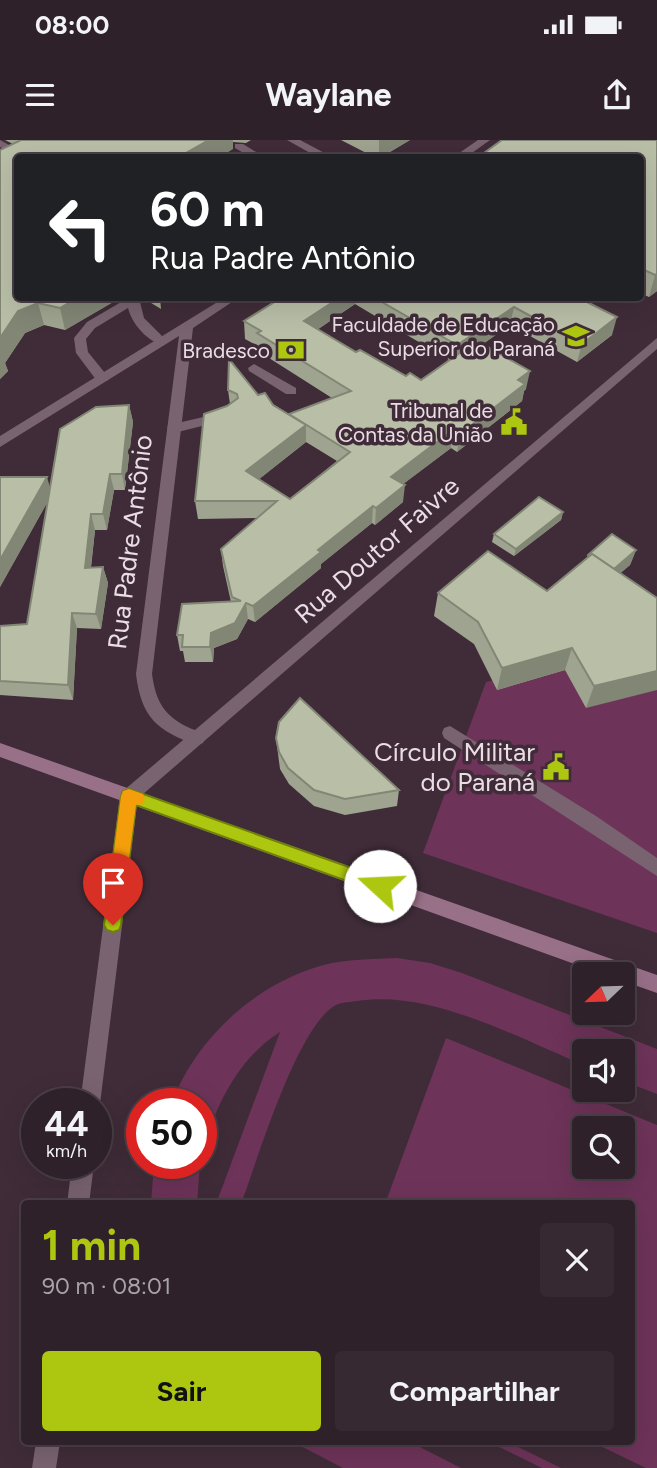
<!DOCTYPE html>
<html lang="pt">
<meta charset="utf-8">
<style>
body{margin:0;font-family:Figtree,sans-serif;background:#372932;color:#f1f3f6;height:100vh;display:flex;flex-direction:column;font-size:26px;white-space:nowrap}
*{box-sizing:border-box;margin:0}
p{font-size:23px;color:#a7a3a8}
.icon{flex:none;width:38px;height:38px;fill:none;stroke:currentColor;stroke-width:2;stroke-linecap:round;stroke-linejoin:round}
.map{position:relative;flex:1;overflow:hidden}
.panel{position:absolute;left:21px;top:1060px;width:614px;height:245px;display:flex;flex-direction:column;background:#2f212a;border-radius:7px;box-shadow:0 7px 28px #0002,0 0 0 2px #4a3e47}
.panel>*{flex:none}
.hud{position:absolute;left:14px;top:14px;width:630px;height:147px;border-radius:7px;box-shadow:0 7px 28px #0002,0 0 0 2px #4a3e47;background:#202124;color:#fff;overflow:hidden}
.needle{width:46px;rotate:247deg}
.tools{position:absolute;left:572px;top:822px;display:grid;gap:14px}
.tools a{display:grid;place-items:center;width:63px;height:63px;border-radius:7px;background:#2f212a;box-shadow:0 7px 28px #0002,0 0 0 2px #4a3e47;font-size:35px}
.speed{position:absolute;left:21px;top:948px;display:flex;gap:14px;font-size:35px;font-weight:700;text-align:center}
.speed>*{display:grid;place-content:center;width:91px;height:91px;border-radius:50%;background:#2f212a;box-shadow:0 7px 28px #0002,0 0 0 2px #4a3e47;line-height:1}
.speed small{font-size:18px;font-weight:400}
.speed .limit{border:10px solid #d22;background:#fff;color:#111}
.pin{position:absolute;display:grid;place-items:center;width:60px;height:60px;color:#fff;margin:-72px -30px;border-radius:50% 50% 50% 0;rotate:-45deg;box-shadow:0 0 7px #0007}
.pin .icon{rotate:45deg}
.me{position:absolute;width:77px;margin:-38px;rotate:290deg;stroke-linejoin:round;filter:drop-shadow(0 0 5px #0008)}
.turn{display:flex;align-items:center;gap:24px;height:147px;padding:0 21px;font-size:32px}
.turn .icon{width:91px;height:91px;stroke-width:2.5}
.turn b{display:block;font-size:49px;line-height:60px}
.round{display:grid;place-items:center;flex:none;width:74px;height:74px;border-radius:7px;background:#372932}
.summary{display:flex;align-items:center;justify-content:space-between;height:119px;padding:0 21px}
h1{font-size:42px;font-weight:700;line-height:52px;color:#adc60f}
.primary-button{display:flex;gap:14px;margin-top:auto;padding:14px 21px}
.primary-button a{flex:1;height:80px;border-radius:7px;background:#adc60f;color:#111;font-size:28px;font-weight:700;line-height:80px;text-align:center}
.primary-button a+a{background:#372932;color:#f1f3f6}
.status{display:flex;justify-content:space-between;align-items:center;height:49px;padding:0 35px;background:#2f212a;direction:ltr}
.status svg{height:19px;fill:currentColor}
header{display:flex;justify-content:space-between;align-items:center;height:91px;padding:0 21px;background:#2f212a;font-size:32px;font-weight:700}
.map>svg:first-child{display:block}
.green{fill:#6e3359;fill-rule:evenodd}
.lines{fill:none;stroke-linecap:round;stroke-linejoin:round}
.service{fill:#796370;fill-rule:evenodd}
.minor{fill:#796370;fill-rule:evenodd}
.tertiary{fill:#796370;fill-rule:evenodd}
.secondary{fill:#987088;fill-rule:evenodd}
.wall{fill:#9fa490;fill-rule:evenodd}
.shaded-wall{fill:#828675}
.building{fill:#b9bfa7;stroke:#828675;stroke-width:2}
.route{fill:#adc60f;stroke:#70810a;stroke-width:2}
.slow{fill:#f59e0b}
.labels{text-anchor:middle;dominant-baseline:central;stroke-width:7;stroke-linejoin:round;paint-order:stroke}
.far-poi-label{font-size:21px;fill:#eadde4;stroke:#3f2c38;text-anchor:end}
.street-label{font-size:26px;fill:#eadde4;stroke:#3f2c38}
.poi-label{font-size:26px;fill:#eadde4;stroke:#3f2c38;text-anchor:end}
</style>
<div class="status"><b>08:00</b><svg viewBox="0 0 49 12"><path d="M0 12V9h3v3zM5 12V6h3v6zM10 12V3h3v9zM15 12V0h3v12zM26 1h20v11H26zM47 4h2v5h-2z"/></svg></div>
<header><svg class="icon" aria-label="menu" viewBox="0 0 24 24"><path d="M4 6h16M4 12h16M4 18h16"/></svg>Waylane<svg class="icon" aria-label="share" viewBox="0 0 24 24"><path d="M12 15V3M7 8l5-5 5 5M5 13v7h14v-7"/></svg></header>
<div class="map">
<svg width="657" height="1328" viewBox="0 0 657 1328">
<rect width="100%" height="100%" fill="#3f2c38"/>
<g class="green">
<path d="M657,457v336l-234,-80 63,-171 170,-40 -29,-21z"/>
<path d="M397,818l33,5 32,10 195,76v45l-34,-13v-29h-39v13c-66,-27 -154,-76 -227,-64 -6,1 -15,1 -21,4 -39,21 -78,154 -95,199h-25l64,-172c-43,27 -68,79 -79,128v-56h-30c26,-68 89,-125 161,-141 21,-4 43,-4 65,-5z"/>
<path d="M446,898l211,87v343h-11l-54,-26h40v-238h-247zM584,989h39v38h-39z"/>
<path d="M154,1024h46l-3,40h-46z"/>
<path d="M293,1302h117l51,26h-118z"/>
<path d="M489,1302h19l53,26h-19z"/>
</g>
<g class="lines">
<g class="service">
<path d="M0,0l20,11 -9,2 -11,-6z"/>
<path d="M287,0h13l34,18h-15z"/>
<path d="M235,4h8l23,14h-14l-17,-10z"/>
<path d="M128,158h11l5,20 23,23 -6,4c-15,-6 -29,-21 -33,-37l-33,20 -9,11 2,13 21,26 -2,3h-10l-21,-28 -2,-15 13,-16z"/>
<path d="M254,224l42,24v6h-10l-37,-23 -1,-3z"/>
<path d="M225,272l7,4 -2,3 -56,14 -7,-5 2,-3z"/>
<path d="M450,586l146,90 61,42v18l-213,-138 -2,-5 2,-5z"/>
</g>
<g class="minor">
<path d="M478,0h12l-25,18h-13z"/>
<path d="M224,158h14l-45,30 -41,346c4,29 13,43 40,55 7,2 10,3 13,9l-2,5 -6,2c-40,-14 -56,-28 -61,-71l43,-338 -179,111v-11z"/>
<path d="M129,648l6,3 3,5 -38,308 -4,8v-8h-16l40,-308 3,-5z"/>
<path d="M72,1024h22l-5,40h-22z"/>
<path d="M36,1302h24l-4,26h-24z"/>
</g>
<path class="tertiary" d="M657,198v11l-522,452 -6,3 -6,-3 -3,-5 3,-5z"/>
<path class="secondary" d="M0,603l657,232v18l-34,-12v-6h-18l-605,-218z"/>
</g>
<g class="wall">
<path d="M5,0h246l-5,3 -13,-1v7l-215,9 102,140 -55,32 -21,-5 -19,8 -20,30 3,8 -8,8v-229l13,-6z"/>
<path d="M341,0h69l-30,18h-4z"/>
<path d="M657,0v151l-8,6 -9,-4v-135z"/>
<path d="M143,158h17l1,11z"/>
<path d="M281,158h298l33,37 -35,27 -67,-37 -27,19 43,45 -2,2 -2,10 -65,51 -6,-4 -48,36v18l-28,23 -3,-2 -51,41v4l-66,54 -7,-3 -11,20 -23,9 -1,14h-28l-2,-11h-3l-3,-16 54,-33 -8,-36 -2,-17 36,-31 -59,1 -3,-18 32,-95 3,-2 -2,-14 30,5 31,19 43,-16 -74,-47v-5l-13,-7 -1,-18zM355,164l94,56 -28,20 -15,-4 -50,-24 -38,-23zM306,302l31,19 -47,38 -31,-20z"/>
<path d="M129,265l4,17 -8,68h-11l-7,40h-12l-4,38 12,-1 5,16 -7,46 -24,-1 -4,72 -73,-5v-69l27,-2 21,-123 -48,86v-110l50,11z"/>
<path d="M563,372l-2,8 -47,36 -22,-14 2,-8z"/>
<path d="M636,410l-6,15 -10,8 37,25 -71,110 -21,-38 -68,20 -23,-46 -40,-28 4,-23 109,-2 40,-33 1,-3z"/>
<path d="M276,598l123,52 -2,16 -52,9 -31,-9 -25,-22 -9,-15z"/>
</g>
<g class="shaded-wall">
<path d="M209,0h24v9l-14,9h-42z"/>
<path d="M379,0h31l-31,18z"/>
<path d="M657,134v17l-8,6 6,-22z"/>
<path d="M77,158h43l-55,32 -5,-22z"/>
<path d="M339,158h16v6l-51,35v-18z"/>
<path d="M38,163l6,22 -19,8 -20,30 3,8 -8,8v-41l18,-27z"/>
<path d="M514,167l-4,18 -55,38 2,-18z"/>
<path d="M617,177l-5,18 -35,27 5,-18z"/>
<path d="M530,231l-4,18 -2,2 -2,10 -65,51 3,-18 58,-54z"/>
<path d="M129,265l4,17 -8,68 -3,-16z"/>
<path d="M306,285v17l-58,46 -2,-17z"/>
<path d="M453,290l-2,18 -61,46 1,-17z"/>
<path d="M110,334l4,16 -7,40 -4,-16z"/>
<path d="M47,337l5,17 -52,93v-27z"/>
<path d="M405,345l-2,17 -28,23 1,-17z"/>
<path d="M373,366l-1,17 -51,41v4l-66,54 -2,-16 65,-56z"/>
<path d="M563,372l-2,8 -47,36 2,-7z"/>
<path d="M91,374l4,16 -6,53 -4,-15z"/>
<path d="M636,410l-6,15 -24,21 5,-15z"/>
<path d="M103,427l5,16 -7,46 -5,-15z"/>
<path d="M246,463l2,16 -11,20 -23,9 -1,14 -3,-15 1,-14z"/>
<path d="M72,473l5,15 -4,72 -5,-15z"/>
<path d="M572,508l-7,22 -68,20 5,-22z"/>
<path d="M657,531v19l-71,18 8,-22z"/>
</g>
<g class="building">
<path d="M21,0h188l-32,18h-159v140h59l-17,10 -22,-5 -20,8 -18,27v-188z"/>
<path d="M502,0h155v134l-2,1 -15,-7v-110h-163z"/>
<path d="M281,158h58l-35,23 52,31 4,-2 46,26 4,-3 11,7 56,-39 53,30 -12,9 7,4 -65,50 -7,-4 -62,47 14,8 -29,23 -3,-2 -55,44 3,2 -68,54 -7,-3 -11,20 -24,10 -1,14h-28l1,-12h-6l5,-31 59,-3 -9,-4 -11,-48 56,-48h-82l9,-87 23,-8 11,-8 -1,-4 -9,-4 1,-31 29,36 7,-2 8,12 33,20 -60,46 44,28 60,-47 -61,-38 62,-23 -94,-58 4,-2 -17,-10z"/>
<path d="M375,158h204l38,19 -35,27 -68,-37 -57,38z"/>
<path d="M129,265l-7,69h-12l-7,40h-12l-6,54 18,-1 -7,47 -24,-1 -4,72 -68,-4v-55l27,-2 33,-195 36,-22z"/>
<path d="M0,337h47l-47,83z"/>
<path d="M539,357l24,15 -47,37 -22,-15z"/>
<path d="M612,394l24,16 -22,19 -22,-15 -3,2 -1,-1z"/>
<path d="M488,411l59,40 45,-37 65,44v73l-63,15 -22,-38 -70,20 -24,-46 -40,-29z"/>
<path d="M300,558l99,92 -54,9 -31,-9 -26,-22 -9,-16 -3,-14 3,-16z"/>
</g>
<path class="route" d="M129,649l251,89 6,2 3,6 -3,5 -6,2 -244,-88 -15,120 -2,5 -6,2 -6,-2 -3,-5 17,-129 2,-5z"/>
<path class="slow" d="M129,649l14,5 2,5 -2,5 -7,1 -8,61 -2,6 -6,2 -6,-2 -2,-6 9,-70 2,-5z"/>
<defs>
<symbol id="university-bare" viewBox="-9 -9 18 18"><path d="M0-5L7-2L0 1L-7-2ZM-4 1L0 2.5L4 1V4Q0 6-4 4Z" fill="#adc60f" stroke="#3f2c38" stroke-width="2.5" paint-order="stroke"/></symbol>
<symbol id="bank-bare" viewBox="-9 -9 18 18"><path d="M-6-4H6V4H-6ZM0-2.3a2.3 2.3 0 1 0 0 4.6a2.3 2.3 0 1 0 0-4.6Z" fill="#adc60f" stroke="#3f2c38" stroke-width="2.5" paint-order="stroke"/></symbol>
<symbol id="civic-bare" viewBox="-9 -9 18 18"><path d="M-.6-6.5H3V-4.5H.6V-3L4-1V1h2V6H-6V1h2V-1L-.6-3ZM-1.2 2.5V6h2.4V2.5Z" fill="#adc60f" stroke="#3f2c38" stroke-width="2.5" paint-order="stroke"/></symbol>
</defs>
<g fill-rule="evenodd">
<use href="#university-bare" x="557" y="177" width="38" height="38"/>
<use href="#bank-bare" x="272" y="191" width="38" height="38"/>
<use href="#civic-bare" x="495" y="263" width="38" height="38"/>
<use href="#civic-bare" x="537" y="608" width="38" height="38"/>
</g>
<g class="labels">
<g class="far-poi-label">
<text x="555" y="184">Faculdade de Educação<tspan x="555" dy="24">Superior do Paraná</tspan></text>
<text x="270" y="210">Bradesco</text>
<text x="493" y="270">Tribunal de<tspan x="493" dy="24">Contas da União</tspan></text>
</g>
<g class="street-label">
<text transform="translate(130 402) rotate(-83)">Rua Padre Antônio</text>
<text transform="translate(377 410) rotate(-41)">Rua Doutor Faivre</text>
</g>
<g class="poi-label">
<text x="535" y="612">Círculo Militar<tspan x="535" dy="30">do Paraná</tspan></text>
</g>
</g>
</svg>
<div class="tools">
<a><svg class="needle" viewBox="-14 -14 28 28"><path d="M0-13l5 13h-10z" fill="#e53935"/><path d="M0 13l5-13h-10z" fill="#a7a3a8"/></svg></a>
<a><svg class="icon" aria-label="sound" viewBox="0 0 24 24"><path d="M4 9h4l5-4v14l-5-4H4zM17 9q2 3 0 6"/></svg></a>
<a><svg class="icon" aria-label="search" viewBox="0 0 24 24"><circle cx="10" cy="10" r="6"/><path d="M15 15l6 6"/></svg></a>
</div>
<div class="speed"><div>44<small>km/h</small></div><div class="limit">50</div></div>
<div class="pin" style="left:113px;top:785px;background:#d93025"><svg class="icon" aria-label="arrive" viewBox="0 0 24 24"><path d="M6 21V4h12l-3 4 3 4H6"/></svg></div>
<svg class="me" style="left:380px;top:746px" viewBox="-20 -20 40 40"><circle r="19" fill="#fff"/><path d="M0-13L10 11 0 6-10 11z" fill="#adc60f"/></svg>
<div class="hud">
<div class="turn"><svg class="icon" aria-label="left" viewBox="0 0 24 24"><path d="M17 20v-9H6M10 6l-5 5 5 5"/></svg><div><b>60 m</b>Rua Padre Antônio</div></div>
</div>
<section class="panel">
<div class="summary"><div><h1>1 min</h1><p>90 m · 08:01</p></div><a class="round"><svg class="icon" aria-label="close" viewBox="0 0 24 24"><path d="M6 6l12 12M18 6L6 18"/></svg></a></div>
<div class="primary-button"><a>Sair</a><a>Compartilhar</a></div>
</section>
</div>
